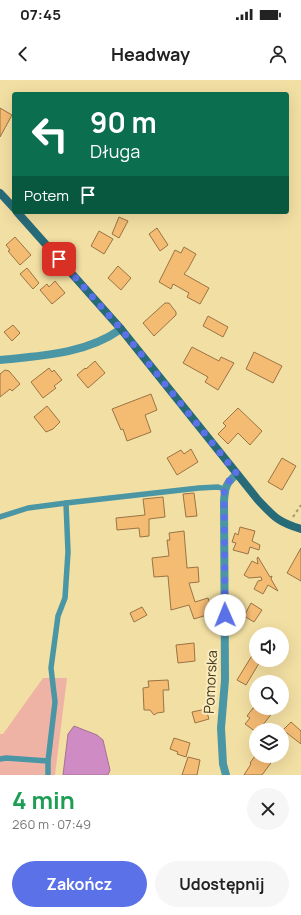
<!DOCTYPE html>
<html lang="pl">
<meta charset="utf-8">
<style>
body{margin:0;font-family:Manrope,sans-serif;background:#f6f6f6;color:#222;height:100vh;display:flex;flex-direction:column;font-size:15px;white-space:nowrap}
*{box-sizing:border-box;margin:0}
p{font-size:13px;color:#767676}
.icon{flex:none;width:22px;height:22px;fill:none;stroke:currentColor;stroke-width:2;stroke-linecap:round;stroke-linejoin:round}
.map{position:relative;height:695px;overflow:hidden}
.drawer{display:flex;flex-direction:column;background:#fff;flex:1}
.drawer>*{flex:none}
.banner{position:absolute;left:12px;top:12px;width:277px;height:122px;border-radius:4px;box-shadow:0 4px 16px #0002;background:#0b6e4f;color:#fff;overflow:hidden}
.tools{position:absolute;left:249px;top:547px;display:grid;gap:8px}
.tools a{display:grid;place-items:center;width:40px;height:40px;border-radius:50%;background:#fff;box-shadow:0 4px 16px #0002;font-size:20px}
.pin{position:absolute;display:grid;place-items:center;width:34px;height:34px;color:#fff;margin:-17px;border-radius:8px;box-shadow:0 2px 6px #0006}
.me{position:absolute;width:44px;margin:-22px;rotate:359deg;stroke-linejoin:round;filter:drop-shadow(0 0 3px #0008)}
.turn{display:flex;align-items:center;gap:14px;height:84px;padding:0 12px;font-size:18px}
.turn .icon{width:52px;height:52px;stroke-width:2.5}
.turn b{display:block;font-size:28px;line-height:34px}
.then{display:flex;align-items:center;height:38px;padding:0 12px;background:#0003;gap:8px;font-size:15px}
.round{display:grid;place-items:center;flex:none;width:42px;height:42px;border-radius:21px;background:#f6f6f6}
.headline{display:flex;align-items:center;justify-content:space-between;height:68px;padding:0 12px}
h1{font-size:24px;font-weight:700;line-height:30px;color:#1e9e55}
.primary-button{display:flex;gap:8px;margin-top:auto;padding:8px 12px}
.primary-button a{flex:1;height:46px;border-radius:24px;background:#5b71e8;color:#fff;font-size:16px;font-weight:700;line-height:46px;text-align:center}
.primary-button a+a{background:#f6f6f6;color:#222}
.status{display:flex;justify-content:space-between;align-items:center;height:28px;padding:0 20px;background:#fff;direction:ltr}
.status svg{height:11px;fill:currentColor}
header{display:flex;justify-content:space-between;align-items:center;height:52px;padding:0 12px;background:#fff;font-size:18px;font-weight:700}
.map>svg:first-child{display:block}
.green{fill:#efb3a6}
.water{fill:#ce8bc4;stroke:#a37292}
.building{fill:#f4bb73;stroke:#9a7445}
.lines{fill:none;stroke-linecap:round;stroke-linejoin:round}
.path{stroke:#a7986c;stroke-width:2;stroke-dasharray:3 3;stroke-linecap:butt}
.lane{stroke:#4b96a5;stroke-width:5.5}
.street{stroke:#4b96a5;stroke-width:8}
.secondary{stroke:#276b78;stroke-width:8}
.route{stroke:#5b71e8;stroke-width:7;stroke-dasharray:0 12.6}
.labels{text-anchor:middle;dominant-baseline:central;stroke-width:4;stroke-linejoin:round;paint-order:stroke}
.street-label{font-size:14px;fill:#3f371f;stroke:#fcecbd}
</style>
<div class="status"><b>07:45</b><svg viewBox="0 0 49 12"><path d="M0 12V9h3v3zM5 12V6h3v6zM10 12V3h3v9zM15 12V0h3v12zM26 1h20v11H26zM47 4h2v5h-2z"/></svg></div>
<header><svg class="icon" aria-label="back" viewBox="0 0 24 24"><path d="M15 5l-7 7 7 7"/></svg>Headway<svg class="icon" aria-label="person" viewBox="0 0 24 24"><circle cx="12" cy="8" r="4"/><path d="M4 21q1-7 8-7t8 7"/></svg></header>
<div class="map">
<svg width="301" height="695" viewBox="0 0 301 695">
<rect width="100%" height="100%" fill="#f2dfa3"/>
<path class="green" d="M43,598h24l-12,97h-55v-41h3z"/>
<path class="water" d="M74,646l23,9 6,5 7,30 -2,5h-45l5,-41z"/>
<g class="building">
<path d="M0,28l12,7 -12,22z"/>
<path d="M119,137l9,4 -9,17 -7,-4z"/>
<path d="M157,148l11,17 -8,6 -11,-17z"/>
<path d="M99,151l14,8 -9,15 -13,-8z"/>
<path d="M15,157l16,18 -11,10 -12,-14 2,-1 -4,-5z"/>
<path d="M184,167l12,7 -8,15 -4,5 25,14 -9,16 -13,-7 2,-4 -16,-9 -2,5 -12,-7 16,-32 6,3z"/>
<path d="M118,186l13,12 -10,12 -13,-12z"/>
<path d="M27,188l12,15 -6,6 -13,-15z"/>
<path d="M55,201l10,12 -13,11 -12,-14 7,-6 2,3z"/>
<path d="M165,223h4l7,9v3l-22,21 -11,-13z"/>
<path d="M208,236l20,11 -5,10 -20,-11z"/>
<path d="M13,245l7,8 -8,8 -8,-9z"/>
<path d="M192,267l27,14 2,-4 13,6 -16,27 -13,-8 3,-5 -25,-14z"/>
<path d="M254,272l28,14 -9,17 -27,-14z"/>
<path d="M95,281l10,12 -17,15 -11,-13 8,-7 1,1z"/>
<path d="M49,288l3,4 2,-2 8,10 -8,6 2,2 -13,10 -12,-16z"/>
<path d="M5,290l4,1 11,13 -8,7 -2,-2 -10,8v-23z"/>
<path d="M151,314l6,16 -12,5 6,17 -24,9 -4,-12 -2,1 -9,-21z"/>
<path d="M47,326l13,16 -7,7 -7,3 -12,-15z"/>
<path d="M238,328l24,23 -12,14 -12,-12 -10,11 -10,-10 8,-8 -3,-3z"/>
<path d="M191,369l7,13 -21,13 -10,-17 14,-8 3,4z"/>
<path d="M282,378l14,8 -14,24 -14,-8z"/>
<path d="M194,413l3,23 -11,1 -3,-23z"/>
<path d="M163,417l2,20 -16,2v17l-9,1 -1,-9 -22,2 -1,-12 29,-3 -2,-16z"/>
<path d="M240,447l15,4 -3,10 8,4 -1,5 -9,-3 -2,7 -15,-4 3,-7 -4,-1 3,-9 3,2z"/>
<path d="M184,451l3,37 11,-1 1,15 -10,1 6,19 13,-4 5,15 -19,6 -5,-14 -18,5 -3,-34 -14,1 -2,-19 17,-2 -2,-16h3l-1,-7z"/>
<path d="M301,468v33l-14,-8z"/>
<path d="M258,477l12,20 2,-1 -1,3 7,12 -10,-6 -5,9 -9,-5 4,-8 4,-1 -1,-3 -12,1 -5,-3 8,-14 6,3 -1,-6z"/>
<path d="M251,523l11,7 -8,12 -10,-6z"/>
<path d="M142,527l5,8 -13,7 -4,-9z"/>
<path d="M194,563l1,18 -17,2 -2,-18z"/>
<path d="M256,569v11h5l-15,25 -9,-5z"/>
<path d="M168,600l1,10h-6l1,22 -7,1 -3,2 -4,-5h-6l-1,-22 6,-1 -1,-6z"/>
<path d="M253,628h23l-17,22h-3v2l-11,-8 5,-6 -3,-2z"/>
<path d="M206,629l3,10 -14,4 -3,-11z"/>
<path d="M291,642l10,9v13l-18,-14z"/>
<path d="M174,658l16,5 -4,14 -9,-3 1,-2 -8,-3z"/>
<path d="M255,676h21l-14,19h-18l7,-11 -1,-1z"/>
<path d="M188,677l12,3 -3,15h-15z"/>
</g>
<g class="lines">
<path class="path" d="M293,437l8,-12"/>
<g class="lane">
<path d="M0,437l28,-9 38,-5 133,-15 19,-1 6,2"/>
<path d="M0,679l6,-1 42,3"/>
<path d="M48,695v-14l7,-59 -4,-34 7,-52 7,-18 3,-46 -2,-49"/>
</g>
<g class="street">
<path d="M0,280c41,-4 86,-6 121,-31"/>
<path d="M226,695l-3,-11 -2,-36 4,-48 -1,-179c1,-14 2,-18 13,-27"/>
</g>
<g class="secondary">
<path d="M0,113l14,15"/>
<path d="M17,132l104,117 137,171c16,17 20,22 43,29"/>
</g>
</g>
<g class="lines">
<path class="route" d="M59,179l62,70 116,145 -9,8 -4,7 1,126"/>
</g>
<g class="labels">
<g class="street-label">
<text transform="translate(210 602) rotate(-87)">Pomorska</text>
</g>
</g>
</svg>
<div class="tools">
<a><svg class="icon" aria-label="sound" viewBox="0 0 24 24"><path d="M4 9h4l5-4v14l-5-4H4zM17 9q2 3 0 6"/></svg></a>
<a><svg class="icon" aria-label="search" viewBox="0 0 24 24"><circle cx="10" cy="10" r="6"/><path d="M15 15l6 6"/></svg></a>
<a><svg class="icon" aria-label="layers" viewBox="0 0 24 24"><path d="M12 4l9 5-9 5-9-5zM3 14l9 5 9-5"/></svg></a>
</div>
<div class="pin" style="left:59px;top:179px;background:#d93025"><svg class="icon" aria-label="arrive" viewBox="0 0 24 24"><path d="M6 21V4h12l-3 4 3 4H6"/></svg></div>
<svg class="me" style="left:225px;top:535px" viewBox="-20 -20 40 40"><circle r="19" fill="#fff"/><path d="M0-13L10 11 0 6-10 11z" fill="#5b71e8"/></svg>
<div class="banner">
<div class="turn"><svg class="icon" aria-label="left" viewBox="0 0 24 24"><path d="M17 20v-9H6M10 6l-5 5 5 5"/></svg><div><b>90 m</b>Długa</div></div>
<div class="then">Potem<svg class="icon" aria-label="arrive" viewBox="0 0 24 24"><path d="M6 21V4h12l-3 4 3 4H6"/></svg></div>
</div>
</div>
<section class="drawer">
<div class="headline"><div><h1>4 min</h1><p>260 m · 07:49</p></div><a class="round"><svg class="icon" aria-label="close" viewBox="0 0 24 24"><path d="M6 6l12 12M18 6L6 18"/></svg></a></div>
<div class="primary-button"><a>Zakończ</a><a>Udostępnij</a></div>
</section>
